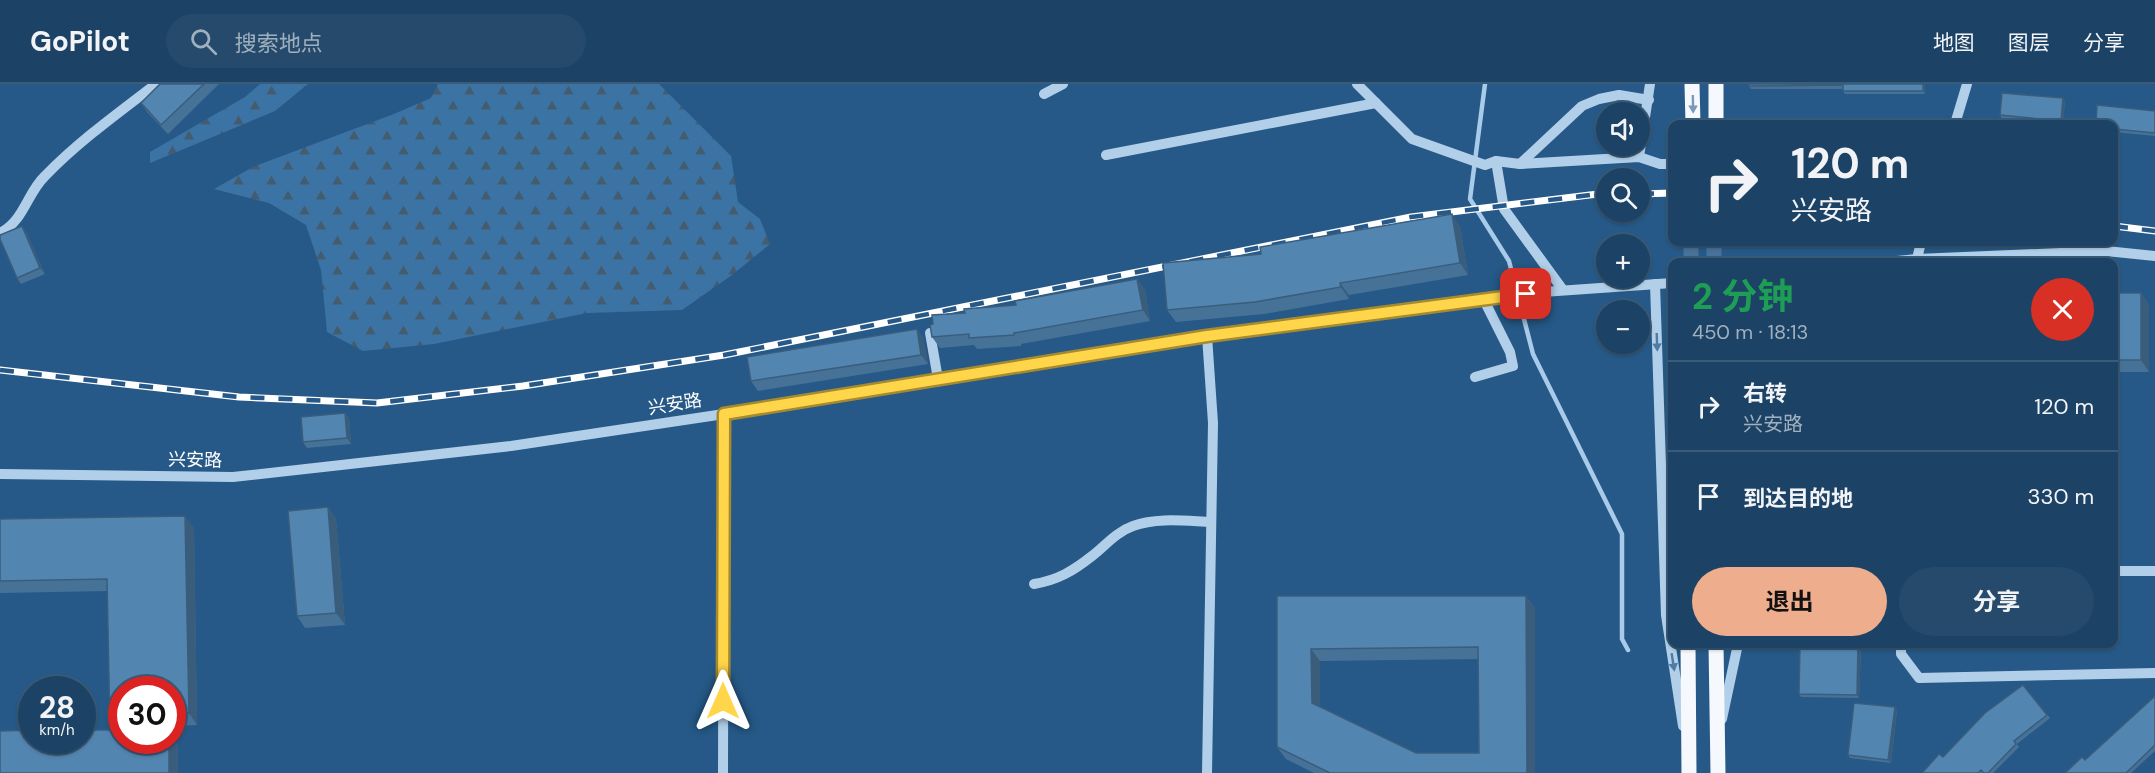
<!DOCTYPE html>
<html lang="zh">
<meta charset="utf-8">
<style>
body{margin:0;font-family:"DM Sans","Noto Sans SC",sans-serif;background:#254a6b;color:#f1f3f6;height:100vh;display:flex;flex-direction:column;font-size:22px;white-space:nowrap}
*{box-sizing:border-box;margin:0}
p{font-size:20px;color:#a0b0bf}
.icon{flex:none;width:33px;height:33px;fill:none;stroke:currentColor;stroke-width:2;stroke-linecap:round;stroke-linejoin:round}
.map{position:relative;flex:1;overflow:hidden}
.drawer{position:absolute;left:1668px;top:174px;width:450px;height:390px;display:flex;flex-direction:column;background:#1c4365;border-radius:12px;box-shadow:0 2px 4px #0004,0 0 0 2px #3a5c79}
.drawer>*{flex:none}
.top-card{position:absolute;left:1668px;top:36px;width:450px;height:126px;border-radius:12px;box-shadow:0 2px 4px #0004,0 0 0 2px #3a5c79;background:#1c4365;color:#f1f3f6;overflow:hidden}
.controls{position:absolute;left:1596px;top:18px;display:grid;gap:12px}
.controls a{display:grid;place-items:center;width:54px;height:54px;border-radius:50%;background:#1c4365;box-shadow:0 2px 4px #0004,0 0 0 2px #3a5c79;font-size:30px}
.speed{position:absolute;left:18px;top:592px;display:flex;gap:12px;font-size:30px;font-weight:700;text-align:center}
.speed>*{display:grid;place-content:center;width:78px;height:78px;border-radius:50%;background:#1c4365;box-shadow:0 2px 4px #0004,0 0 0 2px #3a5c79;line-height:1}
.speed small{font-size:15px;font-weight:400}
.speed .limit{border:9px solid #d22;background:#fff;color:#111}
.pin{position:absolute;display:grid;place-items:center;width:51px;height:51px;color:#fff;margin:-26px;border-radius:12px;box-shadow:0 3px 9px #0006}
.me{position:absolute;width:66px;margin:-33px;rotate:0deg;stroke-linejoin:round;filter:drop-shadow(0 0 4px #0008)}
.turn{display:flex;align-items:center;gap:21px;height:126px;padding:0 24px;font-size:27px}
.turn .icon{width:78px;height:78px;stroke-width:2.5}
.turn b{display:block;font-size:42px;line-height:51px}
.round{display:grid;place-items:center;flex:none;width:63px;height:63px;border-radius:32px;background:#254a6b}
.summary{display:flex;align-items:center;justify-content:space-between;height:102px;padding:0 24px}
h1{font-size:36px;font-weight:700;line-height:45px;color:#1e9e55}
.cta{display:flex;gap:12px;margin-top:auto;padding:12px 24px}
.cta a{flex:1;height:69px;border-radius:36px;background:#eead8d;color:#111;font-size:24px;font-weight:700;line-height:69px;text-align:center}
.cta a+a{background:#254a6b;color:#f1f3f6}
ul{padding:0;list-style:none}
li{display:flex;align-items:center;gap:18px;height:90px;padding:0 24px;border-top:2px solid #3a5c79}
li div{flex:1}
li b{display:block;font-size:22px}
li em{font-style:normal}
header{display:flex;align-items:center;gap:36px;box-sizing:border-box;height:84px;padding:0 30px;background:#1c4365;border-bottom:2px solid #3a5c79}
header strong{font-size:28px}
nav{display:flex;gap:33px;margin-inline-start:auto;font-size:21px}
.search{width:420px;height:54px;background:#254a6b;display:flex;align-items:center;gap:15px;box-sizing:border-box;padding:0 21px;border-radius:33px;color:#a0b0bf;font-size:22px}
.map>svg:first-child{display:block}
.forest{fill:url(#forest-firs)}
.lines{fill:none;stroke-linecap:round;stroke-linejoin:round}
.stream{stroke:#a7cbe9;stroke-width:4.5}
.major-tunnel{stroke:#477299;stroke-width:15;stroke-dasharray:15 8;stroke-linecap:butt}
.minor{stroke:#b2cfe9;stroke-width:10}
.major{stroke:#f5f9fe;stroke-width:15}
.rail-casing{stroke:#fff;stroke-width:7}
.rail{stroke:#265987;stroke-width:4.5;stroke-dasharray:14;stroke-linecap:butt}
.wall{fill:#477298;fill-rule:evenodd}
.shaded-wall{fill:#3a5d7c}
.building{fill:#5385b1;stroke:#3a5d7c;stroke-width:1.5;fill-rule:evenodd}
.oneway{fill:#7999b7}
.oneway2{fill:#507ca4}
.route-casing{stroke:#a68a30;stroke-width:15}
.route{stroke:#ffd54a;stroke-width:10}
.labels{text-anchor:middle;dominant-baseline:central;stroke-width:4.5;stroke-linejoin:round;paint-order:stroke}
.street-label{font-size:18px;fill:#fff;stroke:#265987}
</style>
<header>
<strong>GoPilot</strong>
<div class="search"><svg class="icon" aria-label="search" viewBox="0 0 24 24"><circle cx="10" cy="10" r="6"/><path d="M15 15l6 6"/></svg>搜索地点</div>
<nav><a>地图</a><a>图层</a><a>分享</a></nav>
</header>
<div class="map">
<svg width="2155" height="689" viewBox="0 0 2155 689">
<defs>
<pattern id="forest-firs" width="22" height="20" patternUnits="userSpaceOnUse" patternTransform="scale(1.5)"><rect width="22" height="20" fill="#3b73a4"/><path d="M5 1l3.5 6h-7zM16 11l3.5 6h-7z" fill="#455c6f"/></pattern>
</defs>
<rect width="100%" height="100%" fill="#265987"/>
<g class="forest">
<path d="M260,0h48l-33,27 -125,52v-11l95,-55z"/>
<path d="M438,0h221l72,72 7,46 22,17 10,25 -38,31 -50,35 -95,3 -153,31 -71,7 -36,-19 -6,-62 -15,-45 -37,-22 -55,-14 39,-22 141,-53 37,-16z"/>
</g>
<g class="lines">
<path class="stream" d="M1485,0l-15,115 39,62 24,93 89,180v105l6,11"/>
<g class="major-tunnel">
<path d="M1691,178v-20"/>
<path d="M1714,178v-20"/>
</g>
<g class="minor">
<path d="M1357,0l55,55 73,26 11,-4 24,3 119,-7 21,7h12"/>
<path d="M1044,10l19,-10"/>
<path d="M1955,40l12,-40"/>
<path d="M1106,71l270,-52"/>
<path d="M1639,73l11,-73"/>
<path d="M1496,77l8,48 59,81"/>
<path d="M1520,80l62,-58 17,-7 20,-4 30,5"/>
<path d="M0,149c24,-12 27,-40 45,-57 33,-34 73,-63 111,-92"/>
<path d="M1917,175l4,-17"/>
<path d="M1887,178l30,-3 189,-8 49,5"/>
<path d="M1655,200l11,331 17,111"/>
<path d="M930,249l8,46"/>
<path d="M1475,293l38,-11 -3,-14 -26,-52"/>
<path d="M0,390l233,3 278,-31 213,-32 483,-78 336,-44 129,-9"/>
<path d="M2114,487h41"/>
<path d="M1034,500c24,-4 39,-13 58,-28 13,-10 24,-24 41,-30 24,-9 53,-5 78,-4"/>
<path d="M1901,560v10l18,24 236,-5"/>
<path d="M1722,635l16,-75"/>
<path d="M723,689l1,-359"/>
<path d="M1207,689l6,-350 -6,-87"/>
</g>
<g class="major">
<path d="M1692,0l1,40"/>
<path d="M1716,40v-40"/>
<path d="M1688,560l1,129"/>
<path d="M1716,560l2,129"/>
</g>
<defs>
<g id="rail">
<path d="M1640,110l32,-1"/>
<path d="M2114,142l41,5"/>
<path d="M0,286l239,27 138,6 146,-17 201,-31 687,-138 195,-24"/>
</g>
</defs>
<use href="#rail" class="rail-casing"/>
<use href="#rail" class="rail"/>
</g>
<g class="wall">
<path d="M160,0h59l-51,50 -21,-22 -6,-9z"/>
<path d="M1925,0v10h-80l-2,-3v-2h-92l-2,-3z"/>
<path d="M2063,14l2,3 -2,23 -61,-5 -2,-4z"/>
<path d="M2155,27v25l-41,-4v-8z"/>
<path d="M1460,142l8,49 -119,20v4l-85,15 -88,8 -9,-12z"/>
<path d="M26,148l19,42 -24,10 -4,-6z"/>
<path d="M1137,195l8,11 5,31 -129,23v2l-44,3 -3,-4 -34,3 -8,-11 33,-24 51,-8z"/>
<path d="M2114,209h27l8,12v67h-35z"/>
<path d="M917,245l6,9 5,26 -170,27 -7,-10z"/>
<path d="M345,329l4,6 2,25 -44,4 -4,-6z"/>
<path d="M328,423l8,12 9,106 -40,3 -8,-12z"/>
<path d="M0,435l194,9 3,197 -20,1 1,47h-178l110,-43 -2,-139 -108,2zM122,606h50v51z"/>
<path d="M1277,512h249l9,12v165h-221l-28,-14 -9,-12zM1479,575v94h-63l-96,-46v-46z"/>
<path d="M1861,563l-2,51 -58,-1 -2,-3z"/>
<path d="M2023,601l27,33 -33,26 2,3 -26,26h-71l21,-16z"/>
<path d="M2155,612v55l-24,22h-66l20,-13z"/>
<path d="M1897,626l-6,53 -41,-5 -2,-3z"/>
</g>
<g class="shaded-wall">
<path d="M1923,0h2v10l-2,-3z"/>
<path d="M2063,14l2,3 -2,23 -2,-3z"/>
<path d="M1452,130l8,12 8,49 -8,-12z"/>
<path d="M22,142l4,6 19,42 -5,-6z"/>
<path d="M1137,195l8,11 5,31 -7,-11z"/>
<path d="M1340,199l9,12v4l-8,-12z"/>
<path d="M2141,209l8,12v67l-8,-12z"/>
<path d="M917,245l6,9 5,26 -7,-9z"/>
<path d="M345,329l4,6 2,25 -4,-6z"/>
<path d="M328,423l8,12 9,106 -9,-12z"/>
<path d="M185,432l9,12 3,197 -8,-12z"/>
<path d="M1526,512l9,12v165h-8z"/>
<path d="M1858,560l3,3 -2,51 -2,-3z"/>
<path d="M1311,565l9,12v54l-8,-12z"/>
<path d="M1895,623l2,3 -6,53 -3,-3z"/>
<path d="M172,635l5,7 1,47h-9v-32h3z"/>
</g>
<g class="building">
<path d="M160,0h44l-43,41 -20,-22z"/>
<path d="M1749,0h174v7h-80v-6l-94,1z"/>
<path d="M2002,9l61,5 -2,23 -61,-6z"/>
<path d="M2097,21l58,6v22l-41,-4v-5h-18z"/>
<path d="M1452,130l8,49 -120,20 1,4 -86,15 -88,8 -4,-47 98,-9 -1,-7z"/>
<path d="M22,142l18,42 -23,10 -17,-39v-4z"/>
<path d="M1137,195l6,31 -129,23v2l-45,3v-4l-37,3 -2,-12 3,-1 -1,-9 33,-2 -1,-4 52,-4 -1,-4z"/>
<rect x="2114" y="209" width="27" height="67"/>
<path d="M917,245l4,26 -170,26 -4,-24z"/>
<path d="M345,329l2,25 -44,4 -2,-25z"/>
<path d="M328,423l8,106 -39,3 -9,-105z"/>
<path d="M185,432l4,197 -17,1v-24h-50v51h47v32h-169v-42l32,-1v11h50v-11h28l-3,-151 -107,2v-62z"/>
<path d="M1277,512h249l1,177h-197l-53,-26zM1478,563l1,106h-63l-104,-50 -1,-54z"/>
<path d="M1800,560h58l-1,51 -58,-1z"/>
<path d="M2023,601l24,30 -33,26 2,3 -28,29h-4l-3,-3 -3,3h-56l17,-19 4,3 42,-44z"/>
<path d="M2155,612v49l-29,28h-61l17,-16 3,3z"/>
<path d="M1854,619l41,4 -7,53 -40,-5z"/>
</g>
<defs><path id="oneway-solid" d="M-6-.8H1V-3.2L6.5 0L1 3.2V.8H-6Z" transform="scale(1.5)"/></defs>
<use class="oneway" href="#oneway-solid" transform="translate(1693 20) rotate(89)"/>
<g class="oneway2">
<use href="#oneway-solid" transform="translate(1657 258) rotate(88)"/>
<use href="#oneway-solid" transform="translate(1673 578) rotate(81)"/>
</g>
<g class="lines">
<defs>
<path id="route" d="M723,617l1,-287 483,-78 319,-42"/>
</defs>
<use href="#route" class="route-casing"/>
<use href="#route" class="route"/>
</g>
<g class="labels">
<g class="street-label">
<text transform="translate(675 320) rotate(-9)">兴安路</text>
<text transform="translate(195 376) rotate(1)">兴安路</text>
</g>
</g>
</svg>
<div class="controls">
<a><svg class="icon" aria-label="sound" viewBox="0 0 24 24"><path d="M4 9h4l5-4v14l-5-4H4zM17 9q2 3 0 6"/></svg></a>
<a><svg class="icon" aria-label="search" viewBox="0 0 24 24"><circle cx="10" cy="10" r="6"/><path d="M15 15l6 6"/></svg></a>
<a>+</a>
<a>−</a>
</div>
<div class="speed"><div>28<small>km/h</small></div><div class="limit">30</div></div>
<div class="pin" style="left:1526px;top:210px;background:#d93025"><svg class="icon" aria-label="arrive" viewBox="0 0 24 24"><path d="M6 21V4h12l-3 4 3 4H6"/></svg></div>
<svg class="me" style="left:723px;top:617px" viewBox="-20 -20 40 40"><path d="M0-17L14 15 0 8-14 15z" fill="#ffd54a" stroke="#fff" stroke-width="4"/></svg>
<div class="top-card">
<div class="turn"><svg class="icon" aria-label="right" viewBox="0 0 24 24"><path d="M7 20v-9h11M14 6l5 5-5 5"/></svg><div><b>120 m</b>兴安路</div></div>
</div>
<section class="drawer">
<div class="summary"><div><h1>2 分钟</h1><p>450 m · 18:13</p></div><a class="round" style="background:#d93025;color:#fff"><svg class="icon" aria-label="close" viewBox="0 0 24 24"><path d="M6 6l12 12M18 6L6 18"/></svg></a></div>
<ul>
<li><svg class="icon" aria-label="right" viewBox="0 0 24 24"><path d="M7 20v-9h11M14 6l5 5-5 5"/></svg><div><b>右转</b><p>兴安路</p></div><em>120 m</em></li>
<li><svg class="icon" aria-label="arrive" viewBox="0 0 24 24"><path d="M6 21V4h12l-3 4 3 4H6"/></svg><div><b>到达目的地</b></div><em>330 m</em></li>
</ul>
<div class="cta"><a>退出</a><a>分享</a></div>
</section>
</div>
